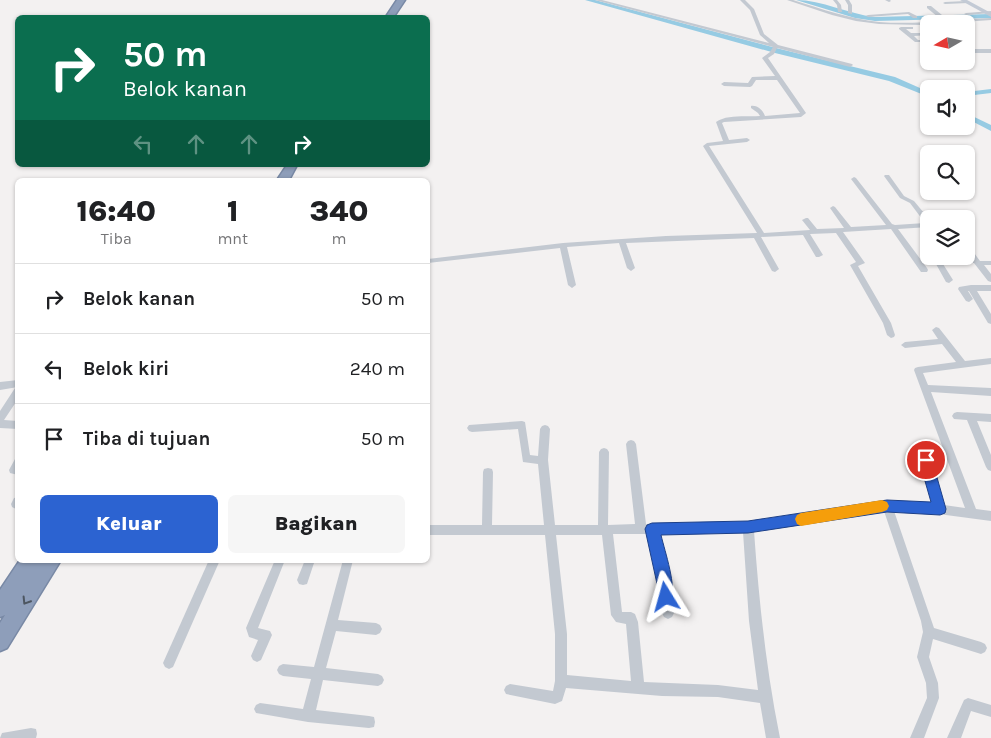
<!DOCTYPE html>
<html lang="id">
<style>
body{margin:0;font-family:Karla,sans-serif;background:#f6f6f6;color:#202124;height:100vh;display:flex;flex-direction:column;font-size:19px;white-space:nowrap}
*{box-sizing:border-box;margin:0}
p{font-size:16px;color:#757577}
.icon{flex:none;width:28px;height:28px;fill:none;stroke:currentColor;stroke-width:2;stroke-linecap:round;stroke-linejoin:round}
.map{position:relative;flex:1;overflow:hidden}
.panel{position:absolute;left:15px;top:178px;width:415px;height:385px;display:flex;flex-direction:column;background:#fff;border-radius:8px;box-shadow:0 1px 4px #0004}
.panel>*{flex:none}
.hud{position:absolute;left:15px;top:15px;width:415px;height:152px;border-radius:8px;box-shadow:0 1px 4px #0004;background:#0b6e4f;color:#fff;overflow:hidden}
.needle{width:32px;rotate:261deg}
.buttons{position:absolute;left:920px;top:15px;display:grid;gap:10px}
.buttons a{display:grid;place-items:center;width:55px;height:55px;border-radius:8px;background:#fff;box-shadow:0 1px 4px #0004;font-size:25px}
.pin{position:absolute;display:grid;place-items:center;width:42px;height:42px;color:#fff;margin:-21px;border:2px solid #fff;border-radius:50%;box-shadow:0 1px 5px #0007}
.me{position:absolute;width:55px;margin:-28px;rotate:352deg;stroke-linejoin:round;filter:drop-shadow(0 0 4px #0008)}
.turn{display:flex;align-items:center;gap:18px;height:105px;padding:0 25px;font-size:22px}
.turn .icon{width:65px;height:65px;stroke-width:2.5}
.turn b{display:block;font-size:35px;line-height:42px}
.lanes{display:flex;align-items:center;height:48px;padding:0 25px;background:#0003;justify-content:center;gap:25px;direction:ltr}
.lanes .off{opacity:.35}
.eta{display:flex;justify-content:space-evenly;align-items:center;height:85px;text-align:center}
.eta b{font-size:30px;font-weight:800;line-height:35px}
.primary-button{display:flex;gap:10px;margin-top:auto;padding:10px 25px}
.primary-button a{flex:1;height:58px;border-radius:8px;background:#2c63d1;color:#fff;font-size:20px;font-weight:800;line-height:58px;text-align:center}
.primary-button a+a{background:#f6f6f6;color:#202124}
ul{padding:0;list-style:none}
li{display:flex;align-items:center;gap:15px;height:70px;padding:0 25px;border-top:1px solid #e0e0e0}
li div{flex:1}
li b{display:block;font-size:19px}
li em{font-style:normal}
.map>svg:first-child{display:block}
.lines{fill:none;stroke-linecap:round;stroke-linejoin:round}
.river{fill:#96cbe3;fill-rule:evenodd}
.highway-casing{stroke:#7989a5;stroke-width:3}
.street{fill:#c3c9d1;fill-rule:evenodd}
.secondary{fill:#c3cad5;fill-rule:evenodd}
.highway{fill:#8e9eba;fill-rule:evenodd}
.oneway{stroke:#4d5661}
.route{fill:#2c63d1;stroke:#1d4088}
.slow{fill:#f59e0b}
</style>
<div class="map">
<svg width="991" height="738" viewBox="0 0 991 738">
<rect width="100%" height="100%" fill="#f3f1f1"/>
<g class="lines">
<g class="river">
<path d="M585,0h10l185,49 115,28 34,15v5l-40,-16 -114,-28z"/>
<path d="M796,0c26,0 52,14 79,17l116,-3v4l-116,3 -20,-3z"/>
<path d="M991,89v4l-25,3v-4z"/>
<path d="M966,113l25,12v6l-25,-13z"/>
</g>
<defs>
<g id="highway">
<path d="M397,0h8l-12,18h-8z"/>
<path d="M287,165h10l-8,15h-12z"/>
<path d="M20,560h20l-1,3 2,-3h20l-54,88 -7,3v-28l5,-8 -5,2v-27z"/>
</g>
</defs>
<use href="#highway" class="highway-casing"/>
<g class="street">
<path d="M595,0h7l167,43 -9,-8 -10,-25 -10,-10h5l9,9 10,25 14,11 74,19 1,1 -3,2 -73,-19 -3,6 -6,4 38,55 -5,4 -77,5 -2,1 7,17 18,-2 3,2 -3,2 -38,4 55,87 46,-3 -8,-10 4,-2h2l9,11 27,-1 -14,-20 3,-2 2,1 16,20 35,-2 -35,-46 3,-2 2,1 36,46 3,1 30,-2 -15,-20 -10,-5 -16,-22 1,-1h4l15,21 10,5 15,18v8l-31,2 29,39 1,2 -1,2h-6l-30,-43 -48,3 22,31 -7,3 33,57 4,12 -1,2 -3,1 -4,-3 -4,-12 -33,-58 6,-3 -20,-29 -26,1 13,21 -4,2h-3l-13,-22 -42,2 18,32 -4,3 -3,-1 -18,-33 -128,5 9,25 -4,3 -4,-3 -8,-25 -52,4 9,38 -4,3 -4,-3 -8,-37 -132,15v-4l135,-16 103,-7 91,-3 -54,-87 4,-3 16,-2 -7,-19c11,-8 31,-5 44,-6l-2,-3 -7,-5v-2c6,-1 12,4 14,10l35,-3 -23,-33h-21l-4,6 -2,1 -26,-1 -3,-2 3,-2 24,1 4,-6 23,-1 -13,-18 8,-6 3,-5z"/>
<path d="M787,0h6c29,9 57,19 86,22 38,3 75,-3 112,-4v2l-70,5 -42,-1 -23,-3 -24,-6z"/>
<path d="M833,0h4l4,5 1,7h-4l-1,-7z"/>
<path d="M845,0h4l3,5v9l-4,-1v-8z"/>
<path d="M885,0h5l1,1 -2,1z"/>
<path d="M966,1l2,2 -23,1 -2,-1 2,-1z"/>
<path d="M927,6h4l11,9v2h-4l-11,-9z"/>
<path d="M991,11v2l-25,2 -2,-1 2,-1z"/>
<path d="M909,12l8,4v2h-4l-5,-4 -40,3 -2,-1 2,-1z"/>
<path d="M901,27h12v2h-7l5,4h18v2l-15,1 4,4h11v2h-14l-16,-13v-1z"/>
<rect x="966" y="49" width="25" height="4"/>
<path d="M948,213h4l4,6h-7l-2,-4z"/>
<path d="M966,246h3l11,15h11v4h-7l7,9v8l-3,-1 -14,-18 -31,1 10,16 -4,3 -3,-1 -10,-18h-7l-4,-2 4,-2 41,-2 -4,-5z"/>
<path d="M971,285h20v6h-14l14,23v10l-3,-1 -19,-32h-1l5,8 -4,3 -3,-1 -8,-12 1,-2z"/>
<path d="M936,327l3,1 26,33 26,-3v6l-68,9 5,12 63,3v8l-60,-4 45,117 15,2v10l-75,-10h-22l40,117 47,14 4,2 2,4 -2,4 -4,2 -48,-15 -4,18 9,26 1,15 -15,40h-14l17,-40 -1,-15 -9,-26 6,-25 -2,-11 -37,-110 -130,20c5,70 12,138 26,207h-14l-6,-35 -42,-6 -56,-1 -96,-8 -4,13 -7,3 -49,-10 -2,-4 2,-4 4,-2 43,7 2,-10v-47l-10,-99h-117v-10h54l1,-53 1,-3 4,-1 4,1 1,3 -1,53h52l-6,-61 -15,-2 -5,-33 -46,3 -3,-1 -2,-3 2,-3 53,-4 3,1 5,33 8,1 2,-27 2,-3 3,-1 3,1 2,3 -2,31 7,65h43l1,-73 2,-3 3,-1 3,1 2,3 -1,73 27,-1 -9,-80 2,-3 3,-1 3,1 2,3 10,80c34,-1 69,1 102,-2 62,-6 123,-27 185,-18l-12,-44 2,-3 3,-1 3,1 2,3 13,45 21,3 -51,-138 1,-2 3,-1 38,-5 -14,-18 -37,4 -4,-3 4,-3 33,-3 -6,-9zM743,532l6,89 9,69 -40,-5 -74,-3 -6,-60 -3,-8 -4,-2h-9l-9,-78h35l7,31 7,48 2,4 4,2 4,-2 2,-4 -7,-48 -9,-31zM556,535h46l9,80 5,7 10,2 5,57 -64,-6v-41z"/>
<path d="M18,380v7l-18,3v-8z"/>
<path d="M15,388h3v11l-14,21 14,1v8l-18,-1v-17z"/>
<path d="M957,412l34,2v8l-14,-1 14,34v16l-3,-1 -2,-3 -19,-47 -13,-1 -2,-3 2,-3z"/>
<path d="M18,458v17l-8,-2 -1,-3 6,-11z"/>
<path d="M18,497v11l-2,1 -4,-2 -1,-3 3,-6z"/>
<path d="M209,560h11l-47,107 -4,2 -4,-2 -2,-4z"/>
<path d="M275,560h10l-27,68 12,3 2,4 -11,25 -4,2 -4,-2 -2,-4 7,-16 -9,-3 -3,-9z"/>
<path d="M305,560h10l-8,24 -4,1 -4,-1 -2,-4z"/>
<path d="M343,560h10l-15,60 38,3 4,2 2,4 -2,4 -4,2 -40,-4 -10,37 52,6 4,2 2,4 -2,4 -4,2 -55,-6 -7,30 53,6 5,1 1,5 -1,5 -5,1 -61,-6 -52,-9 -2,-4 2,-4 4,-2 43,6 8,-30 -28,-3 -4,-2 -2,-4 2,-4 4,-2 31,3z"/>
<path d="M968,698l23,7v12l-20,-6 -10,27h-14l17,-38z"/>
<path d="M31,728l5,1 1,5 -1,4h-36l2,-5z"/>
</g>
<path class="secondary" d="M960,0h7l24,13v4z"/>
<use href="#highway" class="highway"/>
</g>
<defs><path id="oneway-chevron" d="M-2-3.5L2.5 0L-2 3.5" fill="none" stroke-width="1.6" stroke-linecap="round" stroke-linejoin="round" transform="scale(1.25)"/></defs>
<use class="oneway" href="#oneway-chevron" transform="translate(26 601) rotate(122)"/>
<path class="route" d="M926,454l4,2 2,4 14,49 -1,4 -5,2 -53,-3 -139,21 -87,2c4,17 16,52 10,67l-5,3 -5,-3 -16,-73 2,-4 5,-2 96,-2 139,-21 44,2 -12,-42 2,-4z"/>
<path class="slow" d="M882,500l5,2 2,4 -2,4 -5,2 -81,14 -4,-2 -2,-5 2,-4 4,-2z"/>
</svg>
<div class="buttons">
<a><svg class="needle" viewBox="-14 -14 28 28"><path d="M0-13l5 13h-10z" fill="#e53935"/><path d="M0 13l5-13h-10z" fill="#757577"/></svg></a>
<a><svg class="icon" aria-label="sound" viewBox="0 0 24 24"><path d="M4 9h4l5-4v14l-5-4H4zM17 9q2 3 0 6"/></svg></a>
<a><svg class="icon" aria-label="search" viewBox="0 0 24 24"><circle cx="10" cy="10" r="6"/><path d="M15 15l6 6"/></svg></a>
<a><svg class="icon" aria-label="layers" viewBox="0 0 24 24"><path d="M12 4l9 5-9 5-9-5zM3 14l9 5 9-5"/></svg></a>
</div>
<div class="pin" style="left:926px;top:460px;background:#d93025"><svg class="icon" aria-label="arrive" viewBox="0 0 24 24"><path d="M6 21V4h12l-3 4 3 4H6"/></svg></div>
<svg class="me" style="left:666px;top:597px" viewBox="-20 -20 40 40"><path d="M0-17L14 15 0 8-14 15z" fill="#2c63d1" stroke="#fff" stroke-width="4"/></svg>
<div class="hud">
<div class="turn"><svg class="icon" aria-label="right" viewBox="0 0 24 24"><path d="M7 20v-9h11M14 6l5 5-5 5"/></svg><div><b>50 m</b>Belok kanan</div></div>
<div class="lanes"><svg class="icon off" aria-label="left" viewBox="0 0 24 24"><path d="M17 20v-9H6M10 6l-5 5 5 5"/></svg><svg class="icon off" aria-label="ahead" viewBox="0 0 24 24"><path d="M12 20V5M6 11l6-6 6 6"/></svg><svg class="icon off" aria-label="ahead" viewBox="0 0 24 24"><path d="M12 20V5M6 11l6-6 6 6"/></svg><svg class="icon" aria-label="right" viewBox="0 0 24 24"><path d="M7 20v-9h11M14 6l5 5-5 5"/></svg></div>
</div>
<section class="panel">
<div class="eta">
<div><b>16:40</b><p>Tiba</p></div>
<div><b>1</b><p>mnt</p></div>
<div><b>340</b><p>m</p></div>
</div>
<ul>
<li><svg class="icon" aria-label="right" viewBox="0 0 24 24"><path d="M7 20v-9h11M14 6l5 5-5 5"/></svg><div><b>Belok kanan</b></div><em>50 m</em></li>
<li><svg class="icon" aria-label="left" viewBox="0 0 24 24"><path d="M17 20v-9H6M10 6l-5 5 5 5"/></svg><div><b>Belok kiri</b></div><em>240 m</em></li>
<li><svg class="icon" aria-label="arrive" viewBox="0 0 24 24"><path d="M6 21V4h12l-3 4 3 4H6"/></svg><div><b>Tiba di tujuan</b></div><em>50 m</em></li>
</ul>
<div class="primary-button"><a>Keluar</a><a>Bagikan</a></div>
</section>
</div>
